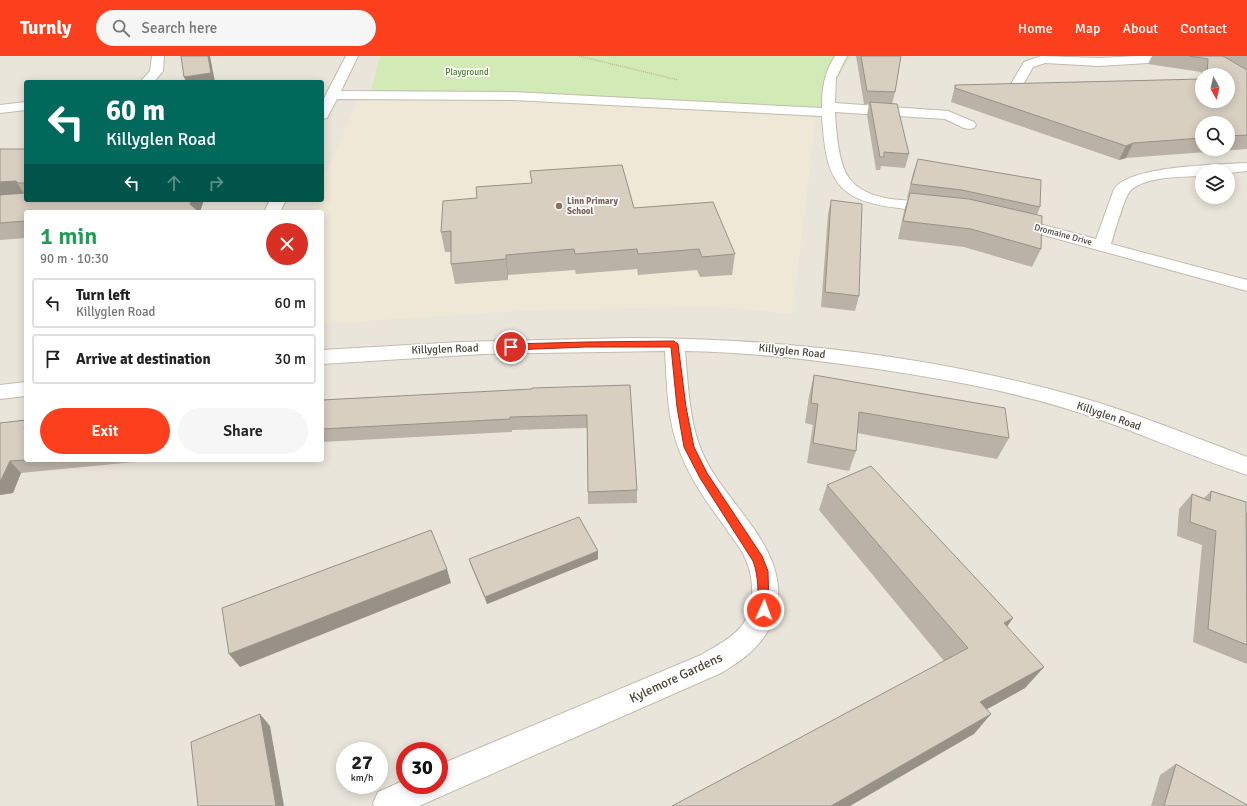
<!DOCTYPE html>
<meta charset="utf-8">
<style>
body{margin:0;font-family:Signika,sans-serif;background:#f6f6f6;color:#222;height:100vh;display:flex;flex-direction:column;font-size:15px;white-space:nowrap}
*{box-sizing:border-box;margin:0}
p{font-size:13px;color:#767676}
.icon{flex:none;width:22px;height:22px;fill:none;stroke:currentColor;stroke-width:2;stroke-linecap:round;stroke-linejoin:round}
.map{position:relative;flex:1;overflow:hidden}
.panel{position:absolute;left:24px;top:154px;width:300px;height:252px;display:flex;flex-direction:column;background:#fff;border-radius:4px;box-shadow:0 2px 10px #0003}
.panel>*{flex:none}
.guide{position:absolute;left:24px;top:24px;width:300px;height:122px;border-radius:4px;box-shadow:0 2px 10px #0003;background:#00695c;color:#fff;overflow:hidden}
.needle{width:26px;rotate:172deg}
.fabs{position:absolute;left:1195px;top:12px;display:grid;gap:8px}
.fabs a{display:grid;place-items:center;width:40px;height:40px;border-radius:50%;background:#fff;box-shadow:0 2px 10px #0003;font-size:20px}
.speed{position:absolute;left:336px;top:686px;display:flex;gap:8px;font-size:20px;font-weight:700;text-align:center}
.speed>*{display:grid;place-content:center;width:52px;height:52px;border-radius:50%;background:#fff;box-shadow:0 2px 10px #0003;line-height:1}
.speed small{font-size:10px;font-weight:400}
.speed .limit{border:6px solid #d22;background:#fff;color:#111}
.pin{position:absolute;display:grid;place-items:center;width:34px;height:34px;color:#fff;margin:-17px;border:2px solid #fff;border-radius:50%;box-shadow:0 1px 4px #0007}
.me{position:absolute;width:44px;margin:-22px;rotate:2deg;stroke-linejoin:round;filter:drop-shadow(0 0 3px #0008)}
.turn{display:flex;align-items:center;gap:14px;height:84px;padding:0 16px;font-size:18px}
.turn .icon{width:52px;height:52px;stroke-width:2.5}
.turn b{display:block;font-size:28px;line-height:34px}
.lanes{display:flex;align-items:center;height:38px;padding:0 16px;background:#0003;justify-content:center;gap:20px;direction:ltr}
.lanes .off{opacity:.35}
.round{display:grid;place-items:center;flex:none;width:42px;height:42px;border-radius:21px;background:#f6f6f6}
.headline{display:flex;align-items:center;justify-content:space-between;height:68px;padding:0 16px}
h1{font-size:24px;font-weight:600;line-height:30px;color:#1e9e55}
.action{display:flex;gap:8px;margin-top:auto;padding:8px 16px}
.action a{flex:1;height:46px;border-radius:24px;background:#fc3f1d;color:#fff;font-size:16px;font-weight:600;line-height:46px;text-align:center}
.action a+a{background:#f6f6f6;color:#222}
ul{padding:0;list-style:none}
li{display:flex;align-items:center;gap:12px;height:50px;margin:0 8px 6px;padding:0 8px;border:2px solid #e0e0e0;border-radius:4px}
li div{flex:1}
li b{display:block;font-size:15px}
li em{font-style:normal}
header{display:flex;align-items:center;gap:24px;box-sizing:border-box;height:56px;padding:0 20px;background:#fc3f1d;color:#fff}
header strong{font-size:19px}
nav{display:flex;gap:22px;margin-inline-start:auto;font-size:14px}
.search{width:280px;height:36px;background:#f6f6f6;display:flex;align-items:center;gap:10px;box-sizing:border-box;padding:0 14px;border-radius:22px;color:#767676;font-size:15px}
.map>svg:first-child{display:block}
.residential{fill:#eae5da;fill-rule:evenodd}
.education{fill:#efe8d6}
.green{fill:#d2eab5}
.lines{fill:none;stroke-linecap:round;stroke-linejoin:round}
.minor-casing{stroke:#c2bbae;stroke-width:2}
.path{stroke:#c4b79f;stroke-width:1.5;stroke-dasharray:1 1;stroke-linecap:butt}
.minor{fill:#fff;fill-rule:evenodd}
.wall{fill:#bab2a6;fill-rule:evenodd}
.shaded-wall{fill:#979187}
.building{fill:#d8cfc1;stroke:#979187}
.route{fill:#fc3f1d;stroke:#a42913}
.education-dot{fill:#8d6e63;stroke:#fff;stroke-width:1.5}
.labels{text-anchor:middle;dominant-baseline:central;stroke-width:3.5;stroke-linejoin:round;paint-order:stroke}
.far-park-label{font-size:9px;fill:#4a7f2a;stroke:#fff}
.far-education-label{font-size:9px;font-weight:bold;fill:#785e54;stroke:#fff;text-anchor:start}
.far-street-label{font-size:9px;fill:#4b4439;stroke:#fff}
.street-label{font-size:11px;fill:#4b4439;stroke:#fff}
.near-street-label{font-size:13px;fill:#4b4439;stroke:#fff}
</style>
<header>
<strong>Turnly</strong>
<div class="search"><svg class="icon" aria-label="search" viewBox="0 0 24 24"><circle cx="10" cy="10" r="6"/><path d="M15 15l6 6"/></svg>Search here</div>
<nav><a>Home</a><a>Map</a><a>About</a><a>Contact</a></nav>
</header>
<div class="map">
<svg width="1247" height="750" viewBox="0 0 1247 750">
<rect width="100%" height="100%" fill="#f6f3ec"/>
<path class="residential" d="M0,0h1247v750h-1247zM1202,19h26v26h-26zM26,26h296v118h-296zM1202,67h26v26h-26zM1202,115h26v26h-26zM26,156h296v248h-296zM345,695h34v34h-34zM405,695h34v34h-34z"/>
<path class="education" d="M464,43l112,4 214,11 26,4 -24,196 -80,-8 -194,5 -196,13v-112h-12l5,-12h7v-17l36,-83z"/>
<path class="green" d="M380,0h471l-31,51 -323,-15 -126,-1z"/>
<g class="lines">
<defs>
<g id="minor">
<path d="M152,0h12l-1,15 -9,11h-14l10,-11z"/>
<path d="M346,0h12l-17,35 172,1 309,16c0,-20 2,-35 13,-52h12l-11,22 -1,25 113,8 26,11 2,3 -2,3 -5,1 -5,-1 -19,-9 -110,-7c1,17 3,51 14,66 18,25 60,22 87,24l6,2 2,3 -2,3c-13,4 -30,0 -43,-2 -66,-7 -73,-32 -77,-92l-309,-16 -176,-1 -10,19 -5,1v-17z"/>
<path d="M1041,0l58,2 39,-2h65l-2,3 -4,1 -98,6 -54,-3 -12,4 -11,20h-10l-1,-3 13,-22z"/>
<path d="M26,46v8l-26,3v-8z"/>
<path d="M1247,107v8l-19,2v-2h-26v5c-20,1 -57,0 -72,15 -5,5 -16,43 -19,53l136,36v11l-240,-66 -2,-3 2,-3 6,-2 83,22 18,-50c17,-24 104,-24 133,-26z"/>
<path d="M270,144h16l-6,12h-16z"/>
<path d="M629,282c151,0 304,18 450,59 57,16 112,39 168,60v18c-58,-19 -114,-46 -173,-64 -66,-21 -135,-33 -203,-43 -62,-9 -124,-16 -186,-17 3,33 4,70 17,101 23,54 92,98 73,163 -9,28 -30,44 -54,58l-302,133h-45l-1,-3 5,-11 27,-12v5h34v-20l262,-110c17,-10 38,-20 46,-38 8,-16 6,-41 -1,-57 -4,-11 -14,-22 -21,-33 -17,-23 -35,-48 -45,-75 -13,-31 -13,-68 -15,-101l-182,3 -161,10v-14l138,-8z"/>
<path d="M26,326v14l-26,3v-14z"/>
</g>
</defs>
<use href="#minor" class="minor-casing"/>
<path class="path" d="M579,0l99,24"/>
<use href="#minor" class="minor"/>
</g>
<g class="wall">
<path d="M856,0h45l-6,36 -3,12 17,50 -4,14 -24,-2 -1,4h-4l-9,-55 2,-11h-5z"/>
<path d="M1152,0h95v93l-121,9 -7,2 -168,-58 4,-17 245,-5 1,-8 -53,-8zM1202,19h26l-26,26zM1202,67h26v26h-26z"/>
<path d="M0,93h26v51h176l1,3 -177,9v26l-26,2z"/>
<path d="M918,103l122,48 -3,8 4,34 -9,18 -68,-20 -66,-8 6,-28 4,-13h-1l6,-25z"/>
<path d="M831,144l28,96 -4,15 -34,-4 7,-93z"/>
<path d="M634,152l101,46 -3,21 -32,2 -3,-7 -59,5 -1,-6 -61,5 -1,-4 -67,5v5l-53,4 -4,-20v-12h-6l-4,-20z"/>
<path d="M814,319l195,63 -12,21 -140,-26 -1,18 -7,20 -42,-8 6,-38 -8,-2 4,-27z"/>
<path d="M630,329l7,105v13l-49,1 -1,-76 -75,2v2l-190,10v-42z"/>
<path d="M26,364v40h129l-134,13 -8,20 -13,2v-72z"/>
<path d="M827,429l186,133 -6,9 37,40 -19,21 -38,21 -13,25 -30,-73 -125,-151z"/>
<path d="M1211,435l36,22v151l-54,-22 9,-97 -25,-9 2,-27 13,-15 12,4z"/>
<path d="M469,503h129l-111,45 -16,-38z"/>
<path d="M1176,708l71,42h-96l9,-31z"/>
</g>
<g class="shaded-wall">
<path d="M208,0h2l5,26h-29l-2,-5z"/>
<path d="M1133,87l-7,15 -7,2 7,-14z"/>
<path d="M16,125l10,16 -26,2v-17z"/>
<path d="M192,144h10l1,3 -3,9h-7l-3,-8z"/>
<path d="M506,199l2,20v5l-2,-21z"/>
<path d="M10,405l11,12 -8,20 -13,2v-14z"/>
<path d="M598,495v8l-111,45 -2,-7z"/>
<path d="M447,513l4,14 -211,84 -11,-13z"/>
<path d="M1013,562l-17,23 8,-18z"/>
<path d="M1044,611l-19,21 -61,34 16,-20z"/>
<path d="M260,658l10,12 14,80h-8z"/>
<path d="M991,658l-17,20 -124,72h-19z"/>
</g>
<g class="building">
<path d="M181,0h27l3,17 -27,4z"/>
<path d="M861,0h40l-6,36 -28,-1z"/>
<path d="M1189,0h34l24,14v65l-19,1v-13h-26v15l-69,5 -7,3 -171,-58v-3l247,-6v22h26v-26h-21l1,-16z"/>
<path d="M870,46l27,2 12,50 -25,-2v5h-4z"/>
<path d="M0,93h26v34h-8l-2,-2 -16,1z"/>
<path d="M918,103l123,21 -1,27 -78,-17 -51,-6z"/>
<path d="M622,109l12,43 79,-6 22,52 -33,3 -3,-8 -61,5 -1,-5 -62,5 -1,-5 -68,6v4l-55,5v-33l-10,1 2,-31 34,-3 -1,-11 56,-4 -2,-12z"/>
<path d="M26,137v7h166l-2,4 9,8h-173v9l-26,2v-28z"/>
<path d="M910,137l59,6 73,17 -1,33 -70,-20 -68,-8z"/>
<path d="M831,144l31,4 -3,92 -34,-4z"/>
<path d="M814,319l191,33 4,30 -150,-26 -3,39 -43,-8 5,-39 -7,-1z"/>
<path d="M630,329l7,105 -49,2 -1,-77 -77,2v2l-188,10v-29l210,-11v-1z"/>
<path d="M26,364v3l-2,5h2v32l-16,1 -9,19 -1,1v-58z"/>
<path d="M871,410l142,152 -9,5 40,44 -64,35 11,12 -160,92h-159l296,-158 -141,-163z"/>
<path d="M1211,435l35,11 1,143 -39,-16 8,-98 -26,-9 2,-28 18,7z"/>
<path d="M579,461l19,34 -113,46 -16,-38z"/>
<path d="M431,474l16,39 -218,85 -7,-46z"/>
<path d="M260,658l16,92h-78l-7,-64z"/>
<path d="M1176,708l71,41v1h-83z"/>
</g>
<path class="route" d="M674,285l4,3 8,63 8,40 13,26 55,83 6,15 1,39 -1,3 -4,2 -4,-2 -2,-3c0,-17 1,-33 -5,-49l-53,-83 -16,-31 -7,-40 -6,-60h-85l-75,3 -4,-3 4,-3 75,-2z"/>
<circle class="education-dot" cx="559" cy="150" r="4"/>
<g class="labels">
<g class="far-park-label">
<text x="467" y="16">Playground</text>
</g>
<g class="far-education-label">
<text x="567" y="145">Linn Primary<tspan x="567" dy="10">School</tspan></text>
</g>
<g class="far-street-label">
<text transform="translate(1063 179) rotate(15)">Dromaine Drive</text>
</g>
<g class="street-label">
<text transform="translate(445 293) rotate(-2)">Killyglen Road</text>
<text transform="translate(792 295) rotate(6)">Killyglen Road</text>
<text transform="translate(1109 360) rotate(19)">Killyglen Road</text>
</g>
<g class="near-street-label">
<text transform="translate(676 622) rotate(-25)">Kylemore Gardens</text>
</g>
</g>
</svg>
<div class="fabs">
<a><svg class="needle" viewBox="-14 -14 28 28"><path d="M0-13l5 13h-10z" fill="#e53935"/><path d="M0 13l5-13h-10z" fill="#767676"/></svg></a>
<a><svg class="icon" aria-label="search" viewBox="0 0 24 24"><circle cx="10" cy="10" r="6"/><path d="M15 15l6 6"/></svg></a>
<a><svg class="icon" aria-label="layers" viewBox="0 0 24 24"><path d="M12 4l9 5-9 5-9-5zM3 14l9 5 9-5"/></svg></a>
</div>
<div class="speed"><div>27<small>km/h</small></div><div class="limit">30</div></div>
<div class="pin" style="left:511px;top:291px;background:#d93025"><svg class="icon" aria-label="arrive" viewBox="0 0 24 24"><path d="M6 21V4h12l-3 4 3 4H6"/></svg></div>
<svg class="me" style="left:764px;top:554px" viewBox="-20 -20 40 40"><circle r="17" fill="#fc3f1d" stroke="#fff" stroke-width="3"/><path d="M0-11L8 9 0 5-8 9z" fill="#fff"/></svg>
<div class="guide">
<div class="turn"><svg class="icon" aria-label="left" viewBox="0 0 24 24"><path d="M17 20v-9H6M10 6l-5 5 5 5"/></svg><div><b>60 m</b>Killyglen Road</div></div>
<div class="lanes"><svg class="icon" aria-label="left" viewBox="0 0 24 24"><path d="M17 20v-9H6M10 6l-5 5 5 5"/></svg><svg class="icon off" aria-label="ahead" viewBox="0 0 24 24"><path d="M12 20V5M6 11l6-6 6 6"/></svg><svg class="icon off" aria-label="right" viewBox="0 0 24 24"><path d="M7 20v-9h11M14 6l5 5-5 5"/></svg></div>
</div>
<section class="panel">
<div class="headline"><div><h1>1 min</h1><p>90 m · 10:30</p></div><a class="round" style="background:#d93025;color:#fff"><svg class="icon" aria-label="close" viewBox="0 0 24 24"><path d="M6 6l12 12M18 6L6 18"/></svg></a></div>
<ul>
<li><svg class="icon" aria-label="left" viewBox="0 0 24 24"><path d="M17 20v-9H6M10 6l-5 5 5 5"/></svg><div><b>Turn left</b><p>Killyglen Road</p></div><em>60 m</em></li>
<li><svg class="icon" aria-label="arrive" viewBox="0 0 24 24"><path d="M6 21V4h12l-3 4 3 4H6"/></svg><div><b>Arrive at destination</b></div><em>30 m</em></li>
</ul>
<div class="action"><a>Exit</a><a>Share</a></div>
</section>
</div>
